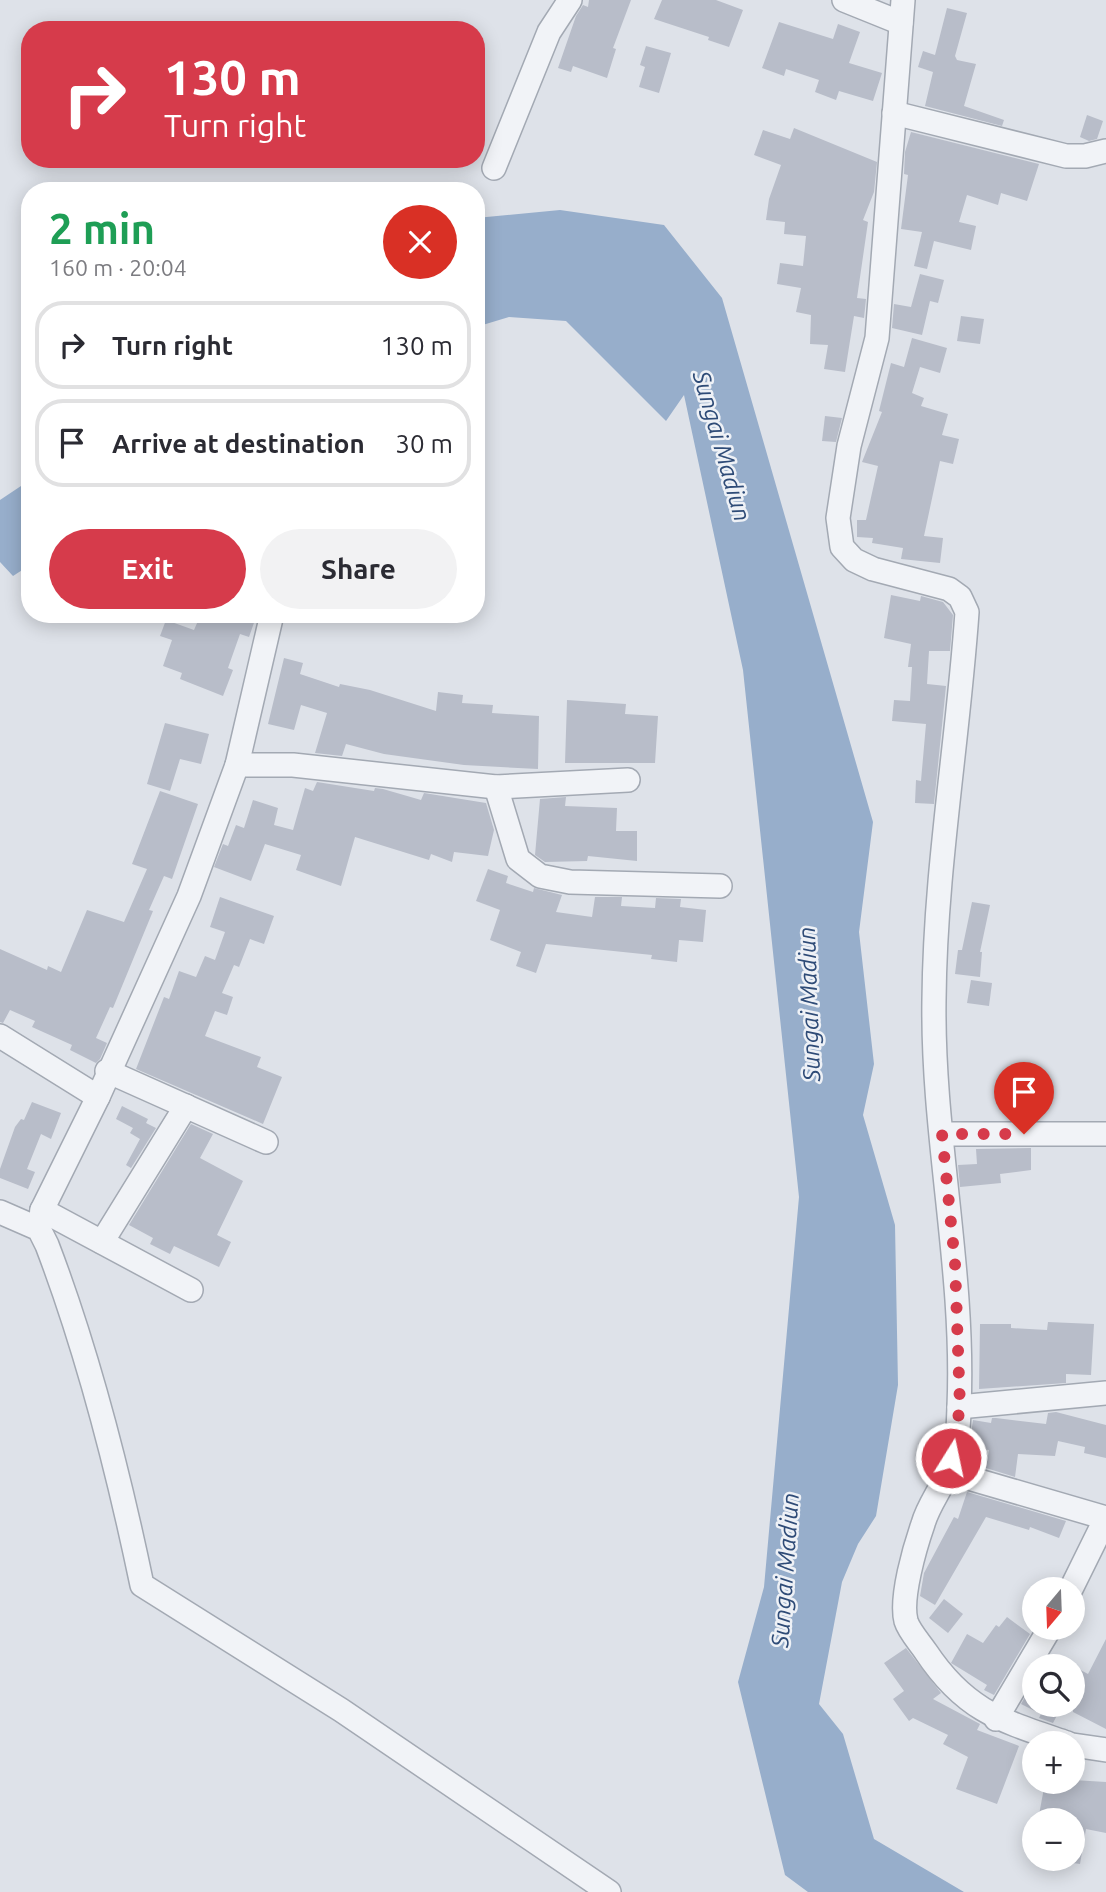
<!DOCTYPE html>
<meta charset="utf-8">
<style>
body{margin:0;font-family:Ubuntu,sans-serif;background:#f2f2f3;color:#2b2b33;height:100vh;display:flex;flex-direction:column;font-size:26px;white-space:nowrap}
*{box-sizing:border-box;margin:0}
p{font-size:23px;color:#7c7c81}
.icon{flex:none;width:38px;height:38px;fill:none;stroke:currentColor;stroke-width:2;stroke-linecap:round;stroke-linejoin:round}
.map{position:relative;flex:1;overflow:hidden}
.sheet{position:absolute;left:21px;top:182px;width:464px;height:441px;display:flex;flex-direction:column;background:#fff;border-radius:28px;box-shadow:0 4px 18px #0003}
.sheet>*{flex:none}
.top-card{position:absolute;left:21px;top:21px;width:464px;height:147px;border-radius:28px;box-shadow:0 4px 18px #0003;background:#d63b4b;color:#fff;overflow:hidden}
.needle{width:46px;rotate:199deg}
.controls{position:absolute;left:1022px;top:1577px;display:grid;gap:14px}
.controls a{display:grid;place-items:center;width:63px;height:63px;border-radius:50%;background:#fff;box-shadow:0 4px 18px #0003;font-size:35px}
.pin{position:absolute;display:grid;place-items:center;width:60px;height:60px;color:#fff;margin:-72px -30px;border-radius:50% 50% 50% 0;rotate:-45deg;box-shadow:0 0 7px #0007}
.pin .icon{rotate:45deg}
.me{position:absolute;width:77px;margin:-38px;rotate:10deg;stroke-linejoin:round;filter:drop-shadow(0 0 5px #0008)}
.turn{display:flex;align-items:center;gap:24px;height:147px;padding:0 28px;font-size:32px}
.turn .icon{width:91px;height:91px;stroke-width:2.5}
.turn b{display:block;font-size:49px;line-height:60px}
.round{display:grid;place-items:center;flex:none;width:74px;height:74px;border-radius:37px;background:#f2f2f3}
.summary{display:flex;align-items:center;justify-content:space-between;height:119px;padding:0 28px}
h1{font-size:42px;font-weight:700;line-height:52px;color:#1e9e55}
.cta{display:flex;gap:14px;margin-top:auto;padding:14px 28px}
.cta a{flex:1;height:80px;border-radius:42px;background:#d63b4b;color:#fff;font-size:28px;font-weight:700;line-height:80px;text-align:center}
.cta a+a{background:#f2f2f3;color:#2b2b33}
ul{padding:0;list-style:none}
li{display:flex;align-items:center;gap:21px;height:88px;margin:0 14px 10px;padding:0 14px;border:4px solid #e1e1e2;border-radius:28px}
li div{flex:1}
li b{display:block;font-size:26px}
li em{font-style:normal}
.map>svg:first-child{display:block}
.water{fill:#97aecb}
.building{fill:#b8bdc9}
.lines{fill:none;stroke-linecap:round;stroke-linejoin:round}
.minor-casing{stroke:#a3a9b3;stroke-width:26}
.minor{stroke:#f1f3f7;stroke-width:23}
.route{stroke:#d63b4b;stroke-width:12;stroke-dasharray:0 21.6}
.labels{text-anchor:middle;dominant-baseline:central;stroke-width:5;stroke-linejoin:round;paint-order:stroke}
.water-label{font-size:24px;font-style:italic;fill:#2e4b77;stroke:#eef1f6}
</style>
<div class="map">
<svg width="1106" height="1892" viewBox="0 0 1106 1892">
<rect width="100%" height="100%" fill="#dee2e9"/>
<g class="water">
<path d="M560,210l104,15 58,73 151,524 -14,110 15,132 -11,51 32,110 3,160 -22,131 -18,28 -16,38 -23,122 24,30 31,105 90,53h-156l-23,-17 -47,-193 26,-95 35,-390 -56,-527 -59,-275 -18,26 -100,-100 -57,-4 -33,10v-109z"/>
<path d="M30,480v85l-17,11 -13,-14v-62z"/>
</g>
<g class="building">
<path d="M589,0h42l-18,48 3,1 -9,29 -34,-12 -2,6 -13,-4 18,-52 7,-11 5,2z"/>
<path d="M662,0h54l27,10 -14,37 -21,-7 1,-3 -55,-18z"/>
<path d="M947,8l20,5 -12,43 2,4 19,4 -12,42 40,14 -2,6 -77,-20 8,-34 -15,-5 5,-16 12,4z"/>
<path d="M779,22l54,17 5,-15 22,8 -11,31 33,10 -9,28 -34,-10 -3,9 -21,-8 4,-12 -33,-11 -2,7 -22,-8z"/>
<path d="M646,46l25,7 -12,40 -20,-6 6,-20 -5,-2z"/>
<path d="M1087,115l16,6 -6,18 -8,2 -9,-4z"/>
<path d="M794,128l83,34 -3,30 -11,28 5,2 -11,76 9,1 -2,19 -10,-2 -9,56 -21,-3 4,-24 -18,-1 1,-29 -15,-3 5,-24 -24,-4 3,-21 23,3 3,-30 -22,-2 1,-12 -19,-2 3,-21 12,-34 -27,-10 9,-25 27,9z"/>
<path d="M911,132l128,32 -12,37 -26,-8 -3,12 -31,-10 -8,27 17,4 -5,24 -37,-9 -7,28 -13,-3 8,-34 -21,-3 7,-54 -4,-1 1,-22z"/>
<path d="M920,274l24,6 -6,23 -8,-2 -8,34 -30,-7 2,-24 17,3z"/>
<path d="M961,316l23,3 -4,25 -23,-3z"/>
<path d="M912,338l35,10 -7,25 -20,-6 -8,26 12,5 -3,8 27,8 -6,21 17,4 -6,25 -13,-3 -16,75 19,2 -3,25 -39,-4 2,-11 -31,-5 1,-5 -16,-1v-17h9l12,-54 -16,-4 20,-50 -3,-1 12,-48 13,4z"/>
<path d="M825,416l17,2 -6,24 -14,-1z"/>
<path d="M891,595l29,6 1,-5 22,6 10,13 -3,36h-21l-2,33 19,2 -12,118 -19,-1 1,-23 5,1 5,-57 -34,-3 2,-21 16,1 2,-34h-4l3,-23 -27,-6z"/>
<path d="M201,614h56l-8,23 -9,-3 -12,34 5,2 -10,26 -43,-17 2,-6 -19,-7 9,-26 -12,-4 6,-16 28,10z"/>
<path d="M284,658l19,5 -3,11 39,13 1,-3 30,6 66,21 2,-19 25,3 -1,8 31,2 -1,8 47,3 -1,53 -74,-4 -80,-11 -38,-10 -4,12 -27,-3 12,-40 -26,-8 -7,25 -26,-6z"/>
<path d="M567,700l59,4 -1,10 33,2 -3,47h-90z"/>
<path d="M165,723l44,11 -8,30 -21,-5 -10,32 -23,-7z"/>
<path d="M317,782l57,9 1,-3 8,1 38,11 3,-7 62,10 8,27 -6,26 -34,-4 -2,10 -21,-8 -2,6 -74,-23 -14,49 -45,-16 5,-15 -36,-11 -14,37 -37,-14 9,-23 5,2 8,-21 8,3 9,-28 25,8 -4,17 19,5 12,-42 8,3z"/>
<path d="M160,791l38,13 -26,75 -8,-3 -15,34 4,1 -40,97 -3,-1 -14,31 11,5 -7,16 -4,4 -26,-13 2,-5 -40,-18 3,-6 -25,-11 -7,13 -3,-1v-73l47,21 1,-4 13,6 26,-62 37,12 23,-53 -15,-5z"/>
<path d="M566,797l-1,9 52,2 -1,23h21v30l-49,-5 -1,5 -42,1 -10,-7 5,-56z"/>
<path d="M488,869l20,7 -2,7 27,9 1,-4 28,7 -6,17 36,5 3,-20h27l-1,9 34,2 1,-10 25,1 -1,8 26,3 -3,32 -24,-2 -2,22 -26,-3 1,-4 -106,-11 -10,29 -20,-7 5,-14 -31,-12 10,-30 -24,-9z"/>
<path d="M220,897l54,19 -10,28 -14,-5 -11,28 -5,-2 -12,28 11,4 -6,18 -12,-4 -10,25 56,21 -4,10 25,10 -19,47 -127,-55 28,-72 5,2 10,-28 17,6 9,-21 10,4 10,-28 -15,-5z"/>
<path d="M972,902l18,3 -10,47h2l-2,25 -25,-3 3,-24h4z"/>
<path d="M971,980l21,3 -3,23 -22,-3z"/>
<path d="M32,1102l29,11 -10,26 -10,-5 -14,35 8,3 -7,17 -28,-11v-9l15,-42 6,-8 3,1z"/>
<path d="M122,1106l26,13 -2,4 10,5 -25,40 -5,-3 14,-26 -10,-6 3,-5 -17,-9z"/>
<path d="M191,1124l22,10 -13,24 43,23 -26,54 14,7 -12,25 -45,-21 -4,8 -20,-10 3,-6 -24,-13z"/>
<path d="M1031,1148v22l-31,4 1,9 -41,4 -2,-22 19,-1 -1,-15z"/>
<path d="M1048,1322l46,2 -3,51 -25,-1v9l-87,6 1,-65h31v4l36,2z"/>
<path d="M1056,1412l50,13v33l-22,-5 1,-6 -27,-6 -3,15 -37,-2 -3,23 -29,-9 3,-18 -20,-3 4,-27 18,3 1,-5h4l50,6 2,-11z"/>
<path d="M967,1492l99,29 -7,17 -29,-11 -1,3 -43,-13 -51,88 -15,-9 4,-23 30,-56 4,2z"/>
<path d="M944,1599l19,15 -15,19 -19,-15z"/>
<path d="M1007,1617l23,17 -36,61 -10,-5 3,-5 -36,-22 16,-29 16,9 13,-18 3,2z"/>
<path d="M1106,1639v90l-33,-17v-46l15,8z"/>
<path d="M906,1648l35,45 -8,6 47,25 -3,6 42,16 -22,58 -41,-15 12,-32 -25,-13 5,-9 -35,-17 -4,3 -16,-22 11,-8 -20,-28z"/>
<path d="M1034,1682v22h29l-10,19 -14,-5 2,-4 -20,-10z"/>
<path d="M1073,1780l33,2v51l-20,-4 -6,35 -7,-1v-43h-35l6,-32 15,3 1,-9z"/>
</g>
<g class="lines">
<defs>
<g id="minor">
<path d="M844,0l57,23"/>
<path d="M903,0l-26,338 -28,108 -11,72 4,29 12,13 19,9 76,20 11,8 7,15c-9,130 -32,258 -33,388 -2,136 31,271 25,407 0,22 -4,47 -12,67 -7,17 -19,32 -24,50 -8,23 -23,74 -17,97 3,10 14,22 20,31 40,60 77,69 141,91"/>
<path d="M894,113l172,43h19l21,-5"/>
<path d="M494,168l55,-136 21,-32"/>
<path d="M237,765l35,-151"/>
<path d="M496,787l22,72 22,17 30,6 150,4"/>
<path d="M0,1036l98,61"/>
<path d="M107,1071l159,71"/>
<path d="M942,1134h164"/>
<path d="M42,1210l149,80"/>
<path d="M0,1212l39,17 8,16c42,110 71,225 95,340l199,125 268,182"/>
<path d="M39,1229l3,-19 56,-113 91,-201 48,-131h56l203,22 132,-7"/>
<path d="M102,1242l84,-136"/>
<path d="M959,1407l147,-14"/>
<path d="M948,1472l158,46"/>
<path d="M1071,1589l35,-71"/>
<path d="M996,1719l54,-91"/>
<path d="M1073,1745l33,5"/>
</g>
</defs>
<use href="#minor" class="minor-casing"/>
<use href="#minor" class="minor"/>
</g>
<g class="lines">
<path class="route" d="M951,1458l9,-51 -5,-144 -13,-129h82"/>
</g>
<g class="labels">
<g class="water-label">
<text transform="translate(722 446) rotate(74)">Sungai Madiun</text>
<text transform="translate(809 1004) rotate(-92)">Sungai Madiun</text>
<text transform="translate(785 1570) rotate(-86)">Sungai Madiun</text>
</g>
</g>
</svg>
<div class="controls">
<a><svg class="needle" viewBox="-14 -14 28 28"><path d="M0-13l5 13h-10z" fill="#e53935"/><path d="M0 13l5-13h-10z" fill="#7c7c81"/></svg></a>
<a><svg class="icon" aria-label="search" viewBox="0 0 24 24"><circle cx="10" cy="10" r="6"/><path d="M15 15l6 6"/></svg></a>
<a>+</a>
<a>−</a>
</div>
<div class="pin" style="left:1024px;top:1134px;background:#d93025"><svg class="icon" aria-label="arrive" viewBox="0 0 24 24"><path d="M6 21V4h12l-3 4 3 4H6"/></svg></div>
<svg class="me" style="left:951px;top:1458px" viewBox="-20 -20 40 40"><circle r="17" fill="#d63b4b" stroke="#fff" stroke-width="3"/><path d="M0-11L8 9 0 5-8 9z" fill="#fff"/></svg>
<div class="top-card">
<div class="turn"><svg class="icon" aria-label="right" viewBox="0 0 24 24"><path d="M7 20v-9h11M14 6l5 5-5 5"/></svg><div><b>130 m</b>Turn right</div></div>
</div>
<section class="sheet">
<div class="summary"><div><h1>2 min</h1><p>160 m · 20:04</p></div><a class="round" style="background:#d93025;color:#fff"><svg class="icon" aria-label="close" viewBox="0 0 24 24"><path d="M6 6l12 12M18 6L6 18"/></svg></a></div>
<ul>
<li><svg class="icon" aria-label="right" viewBox="0 0 24 24"><path d="M7 20v-9h11M14 6l5 5-5 5"/></svg><div><b>Turn right</b></div><em>130 m</em></li>
<li><svg class="icon" aria-label="arrive" viewBox="0 0 24 24"><path d="M6 21V4h12l-3 4 3 4H6"/></svg><div><b>Arrive at destination</b></div><em>30 m</em></li>
</ul>
<div class="cta"><a>Exit</a><a>Share</a></div>
</section>
</div>
